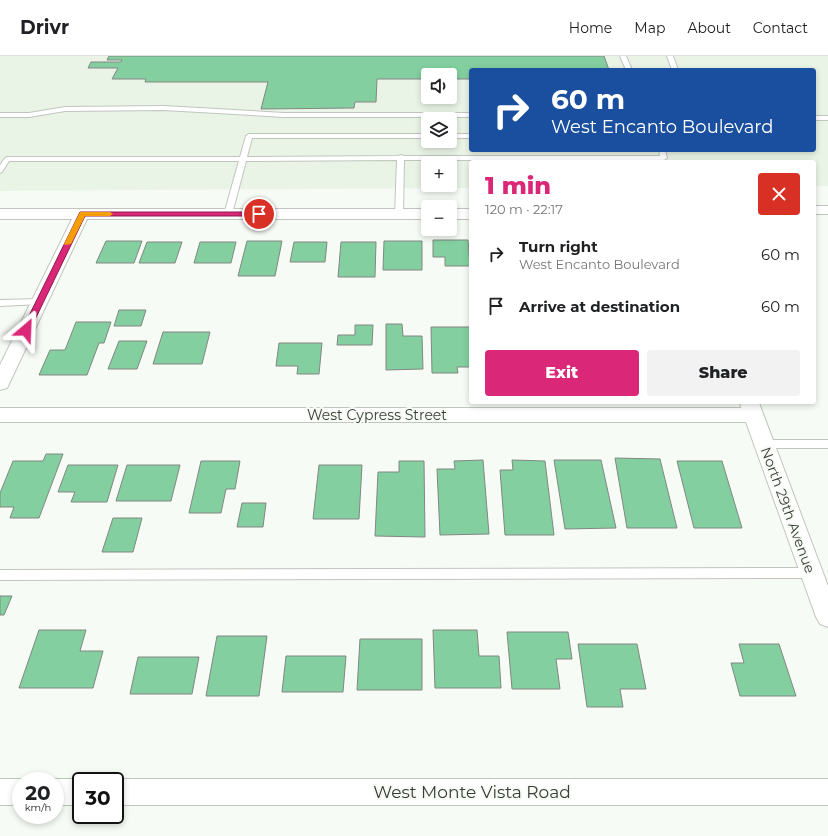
<!DOCTYPE html>
<meta charset="utf-8">
<style>
body{margin:0;font-family:Montserrat,sans-serif;background:#f2f2f2;color:#202124;height:100vh;display:flex;flex-direction:column;font-size:15px;white-space:nowrap}
*{box-sizing:border-box;margin:0}
p{font-size:13px;color:#757577}
.icon{flex:none;width:22px;height:22px;fill:none;stroke:currentColor;stroke-width:2;stroke-linecap:round;stroke-linejoin:round}
.map{position:relative;flex:1;overflow:hidden}
.panel{position:absolute;left:469px;top:104px;width:347px;height:244px;display:flex;flex-direction:column;background:#fff;border-radius:4px;box-shadow:0 2px 6px #0003}
.panel>*{flex:none}
.hud{position:absolute;left:469px;top:12px;width:347px;height:84px;border-radius:4px;box-shadow:0 2px 6px #0003;background:#1a4fa0;color:#fff;overflow:hidden}
.buttons{position:absolute;left:421px;top:12px;display:grid;gap:8px}
.buttons a{display:grid;place-items:center;width:36px;height:36px;border-radius:4px;background:#fff;box-shadow:0 2px 6px #0003;font-size:20px}
.speed{position:absolute;left:12px;top:716px;display:flex;gap:8px;font-size:20px;font-weight:700;text-align:center}
.speed>*{display:grid;place-content:center;width:52px;height:52px;border-radius:50%;background:#fff;box-shadow:0 2px 6px #0003;line-height:1}
.speed small{font-size:10px;font-weight:400}
.speed .limit{border:2px solid #111;border-radius:6px;background:#fff;color:#111}
.pin{position:absolute;display:grid;place-items:center;width:34px;height:34px;color:#fff;margin:-17px;border:2px solid #fff;border-radius:50%;box-shadow:0 1px 4px #0007}
.me{position:absolute;width:44px;margin:-22px;rotate:26deg;stroke-linejoin:round;filter:drop-shadow(0 0 3px #0008)}
.turn{display:flex;align-items:center;gap:14px;height:84px;padding:0 16px;font-size:18px}
.turn .icon{width:52px;height:52px;stroke-width:2.5}
.turn b{display:block;font-size:28px;line-height:34px}
.round{display:grid;place-items:center;flex:none;width:42px;height:42px;border-radius:4px;background:#f2f2f2}
.headline{display:flex;align-items:center;justify-content:space-between;height:68px;padding:0 16px}
h1{font-size:24px;font-weight:800;line-height:30px;color:#db2777}
.primary-button{display:flex;gap:8px;margin-top:auto;padding:8px 16px}
.primary-button a{flex:1;height:46px;border-radius:4px;background:#db2777;color:#fff;font-size:16px;font-weight:800;line-height:46px;text-align:center}
.primary-button a+a{background:#f2f2f2;color:#202124}
ul{padding:0;list-style:none}
li{display:flex;align-items:center;gap:12px;height:52px;padding:0 16px}
li div{flex:1}
li b{display:block;font-size:15px}
li em{font-style:normal}
header{display:flex;align-items:center;gap:24px;box-sizing:border-box;height:56px;padding:0 20px;background:#fff;border-bottom:1px solid #e0e0e0}
header strong{font-size:19px}
nav{display:flex;gap:22px;margin-inline-start:auto;font-size:14px}
.map>svg:first-child{display:block}
.built{fill:#eaf4e6;fill-rule:evenodd}
.building{fill:#83cf9f;stroke:#818783}
.lines{fill:none;stroke-linecap:round;stroke-linejoin:round}
.service-casing{stroke:#c0c5be;stroke-width:2}
.minor-casing{stroke:#c0c5be;stroke-width:2}
.service{fill:#fff;fill-rule:evenodd}
.minor{fill:#fff;fill-rule:evenodd}
.route{fill:#db2777;stroke:#8e194d}
.slow{fill:#f59e0b}
.labels{text-anchor:middle;dominant-baseline:central;stroke-width:4;stroke-linejoin:round;paint-order:stroke}
.street-label{font-size:14px;fill:#3a3c39;stroke:#f7fbf5}
.near-street-label{font-size:17px;fill:#3a3c39;stroke:#f7fbf5}
</style>
<header>
<strong>Drivr</strong>
<nav><a>Home</a><a>Map</a><a>About</a><a>Contact</a></nav>
</header>
<div class="map">
<svg width="828" height="780" viewBox="0 0 828 780">
<rect width="100%" height="100%" fill="#f7fbf5"/>
<path class="built" d="M0,0h828v130h-14v-24h-343v26l-471,3zM471,14h343v80h-343zM428,19h22v22h-22zM428,63h22v22h-22zM428,107h22v22h-22z"/>
<g class="building">
<path d="M109,0h495l5,14h-138v9h-21v-4h-22v4h-51l-1,23h-21l-1,6 -93,1 7,-27h-123l1,-3h-34l6,-11h-30l3,-6h30l1,-2h-15z"/>
<path d="M433,184h35l2,26h-25v-9h-12z"/>
<path d="M106,185h36l-8,22h-38z"/>
<path d="M247,185h35l-7,35h-37z"/>
<path d="M384,185h38v29h-39z"/>
<path d="M147,186h35l-7,21h-36z"/>
<path d="M200,186h36l-5,21h-37z"/>
<path d="M294,186h33l-2,20h-35z"/>
<path d="M341,186h35l-1,35h-37z"/>
<path d="M119,254h27l-5,16h-27z"/>
<path d="M76,266h35l-7,21h-5l-12,32h-48l11,-25h15z"/>
<path d="M386,268h16l1,12h19l1,33 -37,1z"/>
<path d="M355,269h18l-1,20h-35l1,-10h17z"/>
<path d="M431,271h40v40h-14l1,6h-26z"/>
<path d="M163,276h47l-8,32h-49z"/>
<path d="M119,285h28l-10,28h-29z"/>
<path d="M279,287h43l-3,31h-22l1,-8h-22z"/>
<path d="M46,398h17l-24,64h-29l4,-11h-14v-14l13,-32h30z"/>
<path d="M615,402l45,1 17,69h-50z"/>
<path d="M483,404l6,74 -49,1 -3,-66h18l-1,-8z"/>
<path d="M512,404l33,1 9,74h-49l-5,-65h13z"/>
<path d="M554,404h47l15,68 -51,1z"/>
<path d="M201,405h39l-5,28h-9l-5,24h-32z"/>
<path d="M399,405h25l1,76 -50,-1 3,-64h21z"/>
<path d="M677,405h45l20,67h-48z"/>
<path d="M68,409h50l-11,37h-36l4,-10h-17z"/>
<path d="M127,409h53l-9,36h-55z"/>
<path d="M319,409h43l-3,54h-46z"/>
<path d="M242,447h24l-3,24h-26z"/>
<path d="M113,462h29l-9,34h-31z"/>
<path d="M0,540h12l-8,19h-4z"/>
<path d="M39,574h47l-6,21h23l-10,37h-74z"/>
<path d="M433,574h44l2,26h20l2,32h-66z"/>
<path d="M507,576h61l4,27h-16l4,30h-48z"/>
<path d="M217,580h50l-8,60h-53z"/>
<path d="M360,583h62v51h-65z"/>
<path d="M578,588h59l9,45h-26l3,18h-36z"/>
<path d="M739,588h40l17,52h-56l-9,-33h13z"/>
<path d="M286,600h60l-3,36h-61z"/>
<path d="M138,601h61l-7,37h-62z"/>
</g>
<g class="lines">
<defs>
<g id="service">
<path d="M620,0h6l6,14h-6z"/>
<path d="M667,0h6l5,14h-6z"/>
<path d="M164,50l120,7h187v4h-187l-120,-7 -99,1 -36,6h-29v-4h29l36,-6z"/>
<rect x="814" y="60" width="14" height="4"/>
<path d="M249,78h179v4h-176l-5,19 151,-1 3,-1 3,1h256l-1,-6h6l2,8 -3,2h-260l-1,54 -4,2 -4,-2 2,-54 -151,1 -14,53 -4,2 -4,-2 15,-53h-230l-7,11 -2,1v-8l5,-7 2,-1h233l6,-21z"/>
<rect x="450" y="78" width="21" height="4"/>
<path d="M39,243l4,3 -1,2 -42,2v-6z"/>
<path d="M764,384h64v8h-64l-5,-4z"/>
<path d="M811,512l4,2 2,3 -2,3 -4,2 -811,2v-10z"/>
</g>
<g id="minor">
<rect x="814" y="150" width="14" height="8"/>
<path d="M0,153h428v10h-341l-78,165 -2,4 -7,2v-25l72,-146h-72z"/>
<rect x="450" y="153" width="21" height="10"/>
<path d="M740,346l19,1 69,183v41l-8,-3 -4,-7 -70,-195h-746v-14h741z"/>
<path d="M0,723h21l6,2h-6v24h-21z"/>
<path d="M55,723h26l6,2h-6v24h-26v-24h-6z"/>
<path d="M115,723h713v26h-713v-24h-6z"/>
</g>
</defs>
<use href="#service" class="service-casing"/>
<use href="#minor" class="minor-casing"/>
<use href="#service" class="service"/>
<use href="#minor" class="minor"/>
</g>
<path class="route" d="M80,156h179l3,2 -3,2h-174l-55,114 -7,1 -1,-1z"/>
<path class="slow" d="M80,156h30l3,2 -3,2h-25l-14,28 -6,1 -1,-1z"/>
<g class="labels">
<g class="street-label">
<text x="377" y="359">West Cypress Street</text>
<text transform="translate(788 454) rotate(70)">North 29th Avenue</text>
</g>
<g class="near-street-label">
<text x="472" y="736">West Monte Vista Road</text>
</g>
</g>
</svg>
<div class="buttons">
<a><svg class="icon" aria-label="sound" viewBox="0 0 24 24"><path d="M4 9h4l5-4v14l-5-4H4zM17 9q2 3 0 6"/></svg></a>
<a><svg class="icon" aria-label="layers" viewBox="0 0 24 24"><path d="M12 4l9 5-9 5-9-5zM3 14l9 5 9-5"/></svg></a>
<a>+</a>
<a>−</a>
</div>
<div class="speed"><div>20<small>km/h</small></div><div class="limit">30</div></div>
<div class="pin" style="left:259px;top:158px;background:#d93025"><svg class="icon" aria-label="arrive" viewBox="0 0 24 24"><path d="M6 21V4h12l-3 4 3 4H6"/></svg></div>
<svg class="me" style="left:26px;top:274px" viewBox="-20 -20 40 40"><path d="M0-17L14 15 0 8-14 15z" fill="#db2777" stroke="#fff" stroke-width="4"/></svg>
<div class="hud">
<div class="turn"><svg class="icon" aria-label="right" viewBox="0 0 24 24"><path d="M7 20v-9h11M14 6l5 5-5 5"/></svg><div><b>60 m</b>West Encanto Boulevard</div></div>
</div>
<section class="panel">
<div class="headline"><div><h1>1 min</h1><p>120 m · 22:17</p></div><a class="round" style="background:#d93025;color:#fff"><svg class="icon" aria-label="close" viewBox="0 0 24 24"><path d="M6 6l12 12M18 6L6 18"/></svg></a></div>
<ul>
<li><svg class="icon" aria-label="right" viewBox="0 0 24 24"><path d="M7 20v-9h11M14 6l5 5-5 5"/></svg><div><b>Turn right</b><p>West Encanto Boulevard</p></div><em>60 m</em></li>
<li><svg class="icon" aria-label="arrive" viewBox="0 0 24 24"><path d="M6 21V4h12l-3 4 3 4H6"/></svg><div><b>Arrive at destination</b></div><em>60 m</em></li>
</ul>
<div class="primary-button"><a>Exit</a><a>Share</a></div>
</section>
</div>
